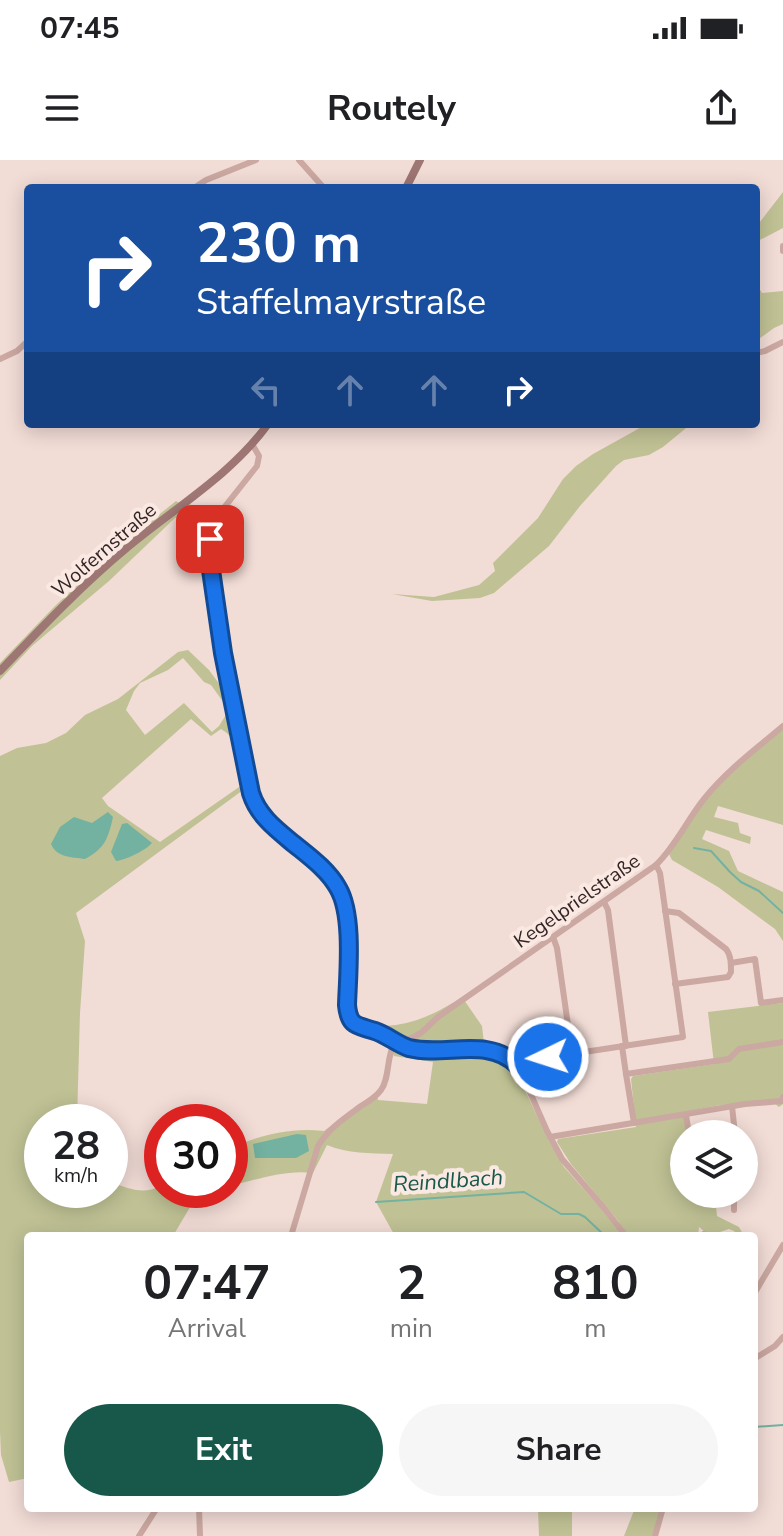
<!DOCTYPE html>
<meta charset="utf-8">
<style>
body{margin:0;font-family:"Nunito Sans",sans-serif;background:#f6f6f6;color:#202124;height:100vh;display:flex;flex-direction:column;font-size:30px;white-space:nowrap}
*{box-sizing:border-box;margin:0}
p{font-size:26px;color:#757577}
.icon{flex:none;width:44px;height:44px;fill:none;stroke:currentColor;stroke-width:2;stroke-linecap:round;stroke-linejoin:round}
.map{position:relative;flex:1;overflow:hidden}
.side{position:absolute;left:24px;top:1072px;width:734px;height:280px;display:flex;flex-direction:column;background:#fff;border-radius:8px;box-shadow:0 4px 20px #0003}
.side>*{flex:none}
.hud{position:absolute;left:24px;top:24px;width:736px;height:244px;border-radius:8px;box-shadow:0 4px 20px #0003;background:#1a4fa0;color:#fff;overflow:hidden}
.fabs{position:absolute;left:670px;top:960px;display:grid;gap:16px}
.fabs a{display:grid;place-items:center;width:88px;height:88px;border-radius:50%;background:#fff;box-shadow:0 4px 20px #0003;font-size:40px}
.speed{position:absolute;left:24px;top:944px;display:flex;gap:16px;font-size:40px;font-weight:700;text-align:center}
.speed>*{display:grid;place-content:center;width:104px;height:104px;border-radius:50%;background:#fff;box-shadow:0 4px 20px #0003;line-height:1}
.speed small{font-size:20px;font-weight:400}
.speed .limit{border:12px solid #d22;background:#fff;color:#111}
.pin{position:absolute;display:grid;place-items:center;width:68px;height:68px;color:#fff;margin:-34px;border-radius:16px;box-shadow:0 4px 12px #0006}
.me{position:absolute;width:88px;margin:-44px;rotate:266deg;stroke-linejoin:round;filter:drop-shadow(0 0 6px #0008)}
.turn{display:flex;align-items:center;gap:28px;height:168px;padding:0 40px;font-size:36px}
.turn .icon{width:104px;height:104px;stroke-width:2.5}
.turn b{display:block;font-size:56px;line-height:68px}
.lanes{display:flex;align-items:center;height:76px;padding:0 40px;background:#0003;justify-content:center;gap:40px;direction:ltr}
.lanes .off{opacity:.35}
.eta{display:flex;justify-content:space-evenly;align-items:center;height:136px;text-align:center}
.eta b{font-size:48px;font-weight:700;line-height:56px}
.action{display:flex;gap:16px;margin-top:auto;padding:16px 40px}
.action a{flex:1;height:92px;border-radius:48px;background:#18584a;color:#fff;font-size:32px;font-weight:700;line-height:92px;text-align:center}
.action a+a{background:#f6f6f6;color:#202124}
.status{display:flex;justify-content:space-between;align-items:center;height:56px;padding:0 40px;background:#fff;direction:ltr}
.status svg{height:22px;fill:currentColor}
header{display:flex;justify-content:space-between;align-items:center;height:104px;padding:0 40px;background:#fff;font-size:36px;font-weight:700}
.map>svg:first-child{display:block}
.green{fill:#c0c295;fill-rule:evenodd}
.water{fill:#73b1a1}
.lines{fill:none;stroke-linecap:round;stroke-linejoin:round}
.stream{stroke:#73b1a1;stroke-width:2}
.street{stroke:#cba8a1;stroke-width:6}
.secondary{stroke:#9e7673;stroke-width:8}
.route-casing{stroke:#114b97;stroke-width:20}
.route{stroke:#1a73e8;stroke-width:14}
.labels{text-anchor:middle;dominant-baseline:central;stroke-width:8;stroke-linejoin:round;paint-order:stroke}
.street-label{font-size:20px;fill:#342525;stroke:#fae8e2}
.water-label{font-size:22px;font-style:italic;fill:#18584a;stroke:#fae8e2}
</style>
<div class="status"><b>07:45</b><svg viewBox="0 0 49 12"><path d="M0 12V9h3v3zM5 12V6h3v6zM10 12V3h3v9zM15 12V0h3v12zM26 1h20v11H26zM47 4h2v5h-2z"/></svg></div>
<header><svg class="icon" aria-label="menu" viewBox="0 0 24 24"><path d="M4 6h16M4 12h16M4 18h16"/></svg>Routely<svg class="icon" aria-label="share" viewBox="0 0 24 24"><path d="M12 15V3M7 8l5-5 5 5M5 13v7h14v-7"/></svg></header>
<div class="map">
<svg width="783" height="1376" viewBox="0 0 783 1376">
<rect width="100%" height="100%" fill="#f2dcd6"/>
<g class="green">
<path d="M783,32v36l-27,14v-15z"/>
<path d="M756,123l6,10 21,-2v33l-9,4 -18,13z"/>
<path d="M647,264h44l-28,23 -14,8 -25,5 -8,6 -36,40 -31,40 -55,47 -14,5 -48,3 -40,-7 42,3 45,-12 16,-14 -2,-8 45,-45 25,-39 13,-13 17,-12z"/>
<path d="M176,341l8,5 4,-2 4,1 -8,9 7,12 17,12 5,22 13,90 27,140 14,24 64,58 10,13 5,14 7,40 -2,64 3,15c35,19 78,-1 108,-21l20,29 2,18 19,3 15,7 -5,11 36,76 15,26 57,64 -2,-9 -48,-58 -14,-22 1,-3 78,-12 -5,-48 2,-3 81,-12 -6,-52 75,-9v101l-4,3 -5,-4 -54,2 -37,7 4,22h-3v60h12l1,8 19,4 1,10 22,11 5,9h-7l-3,-5 -5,-2 -9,3 -6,4h-4l-11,-9 -1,9h-303l-19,-34 17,-48c-23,-1 -45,0 -66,-9l-14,28c-27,-4 -57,7 -83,13v-38c32,-13 60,-21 94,-17l52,-39 2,8 49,4 6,-42 -39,-6c-13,-32 -21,-15 -42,-30 -4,-3 -6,-7 -10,-10 2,-35 9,-99 -10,-130 -22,-37 -74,-52 -87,-95l-2,-1 -167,123 9,28 -5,72 -3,109h-35v68h68v-8c18,6 34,14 52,3v5h54l-20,7 -23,39h-145v242l-19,4 -8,-27 -1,-24v-675l17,-8 29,-5 20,-10 19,-18 33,-16 60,-47 10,-2 21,20 17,23c-7,-48 -21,-98 -19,-147l-31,-29 -67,64 -77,65 -32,34v-17l55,-57 60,-56zM183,498l21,24 7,3 18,25 -10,16 -7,6 -28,-29 -39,32 -19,-25 8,-19 6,-8 28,-13zM191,559l20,17 10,-7c21,12 20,34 21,56l-82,57 -52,-36 -6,-8z"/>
<path d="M783,563v102l-65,-19 -4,11 24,6 2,10 11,4 -1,7 -44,-14 -4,9 27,12 9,20 45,21v49l-8,-12 -57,-42 -46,-27 -3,-6 -7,1 44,-62 12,-13z"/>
<path d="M538,1348h34v28h-33z"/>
<path d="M635,1348h26l-8,28h-29z"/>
</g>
<g class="water">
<path d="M108,652l5,5c-5,22 -8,31 -28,42 -13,-2 -28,-1 -34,-15l9,-17 14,-10 18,6z"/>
<path d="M127,663l25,20c-6,7 -26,17 -36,18l-5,-9 11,-28z"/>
<path d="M297,974l9,1 3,16 -13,7h-41l-2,-14z"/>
</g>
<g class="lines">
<g class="stream">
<path d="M694,688l17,3 19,21 11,10 18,9 24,22"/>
<path d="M376,1042l148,-10 37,22h18l6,3 20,19"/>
<path d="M754,1267l29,-2"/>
</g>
<g class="street">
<path d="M299,0l25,28"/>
<path d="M194,28l12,-8 50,-20"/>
<path d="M783,86v5"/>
<path d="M756,193l9,-2 18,-9"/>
<path d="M0,199l17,-8 11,-10"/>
<path d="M252,284l7,12 -2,10 -38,48 -6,12 -3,13 1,31 12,83 30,148 16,22 55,47 17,23 4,15 3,28 -1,69 2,13 6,7 23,7 29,15 40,4 39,-2 16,5 11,7 8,11 26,59 15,28 42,49 22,28"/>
<path d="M604,742l4,8 18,136"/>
<path d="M665,751l14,2 47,36c5,6 5,15 5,23l-3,5 -53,7"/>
<path d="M553,777l4,11 15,105"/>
<path d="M731,803l24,-4 6,44 22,-3"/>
<path d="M402,883l19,-10 17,-16 218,-152c20,-19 31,-45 48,-66 22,-28 52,-50 79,-73"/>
<path d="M622,886l4,28"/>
<path d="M517,905l8,-4 158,-24 -23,-164 -4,-8"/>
<path d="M732,946l3,28"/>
<path d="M686,955l3,19"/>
<path d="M634,963l-8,-49 103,-15 10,-10 44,-7"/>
<path d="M550,977l195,-33 37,-3 1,-4"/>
<path d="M697,1034l1,6"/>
<path d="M734,1050v-16"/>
<path d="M291,1076l27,-90c11,-18 27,-28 43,-40 7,-4 15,-9 20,-16 9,-12 5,-33 14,-49"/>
<path d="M703,1076l1,-2"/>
<path d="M754,1134l29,-49"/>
<path d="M754,1199l21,-13 8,-9"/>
<path d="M199,1348l1,28"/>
<path d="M139,1376l18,-28"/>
<path d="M655,1376l8,-28"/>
</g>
<g class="secondary">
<path d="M406,28l14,-28"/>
<path d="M0,511c41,-43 83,-87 129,-125 47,-39 103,-72 139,-122"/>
</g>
</g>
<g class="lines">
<defs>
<path id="route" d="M210,379l1,31 12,83 28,140c7,23 26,37 43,51 16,13 34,26 44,44 16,27 10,86 9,117 2,22 10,20 28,26 12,4 22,13 34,17 36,9 79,-12 108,17l8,-4 23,-4"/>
</defs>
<use href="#route" class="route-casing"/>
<use href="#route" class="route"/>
</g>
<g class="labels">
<g class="street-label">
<text transform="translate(104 390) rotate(-41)">Wolfernstraße</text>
<text transform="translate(577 741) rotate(-35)">Kegelprielstraße</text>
</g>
<g class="water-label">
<text transform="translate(448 1021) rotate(-4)">Reindlbach</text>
</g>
</g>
</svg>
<div class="fabs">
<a><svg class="icon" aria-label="layers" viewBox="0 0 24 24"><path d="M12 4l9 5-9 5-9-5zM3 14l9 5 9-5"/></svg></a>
</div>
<div class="speed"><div>28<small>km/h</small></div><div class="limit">30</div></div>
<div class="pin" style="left:210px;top:379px;background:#d93025"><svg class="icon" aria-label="arrive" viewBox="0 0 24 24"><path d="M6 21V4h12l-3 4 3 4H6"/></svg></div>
<svg class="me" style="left:548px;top:897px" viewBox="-20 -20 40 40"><circle r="17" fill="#1a73e8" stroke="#fff" stroke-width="3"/><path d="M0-11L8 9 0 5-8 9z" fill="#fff"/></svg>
<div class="hud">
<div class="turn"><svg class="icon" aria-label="right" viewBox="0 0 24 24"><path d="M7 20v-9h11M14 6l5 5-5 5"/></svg><div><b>230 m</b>Staffelmayrstraße</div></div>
<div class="lanes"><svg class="icon off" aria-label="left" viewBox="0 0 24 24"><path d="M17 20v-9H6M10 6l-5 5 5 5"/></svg><svg class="icon off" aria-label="ahead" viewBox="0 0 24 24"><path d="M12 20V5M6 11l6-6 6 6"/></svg><svg class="icon off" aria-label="ahead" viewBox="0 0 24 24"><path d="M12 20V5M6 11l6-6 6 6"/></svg><svg class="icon" aria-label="right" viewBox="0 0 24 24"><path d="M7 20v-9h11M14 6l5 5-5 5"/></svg></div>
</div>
<section class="side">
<div class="eta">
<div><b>07:47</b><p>Arrival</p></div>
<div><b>2</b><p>min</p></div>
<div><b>810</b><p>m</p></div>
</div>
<div class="action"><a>Exit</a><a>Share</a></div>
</section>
</div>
